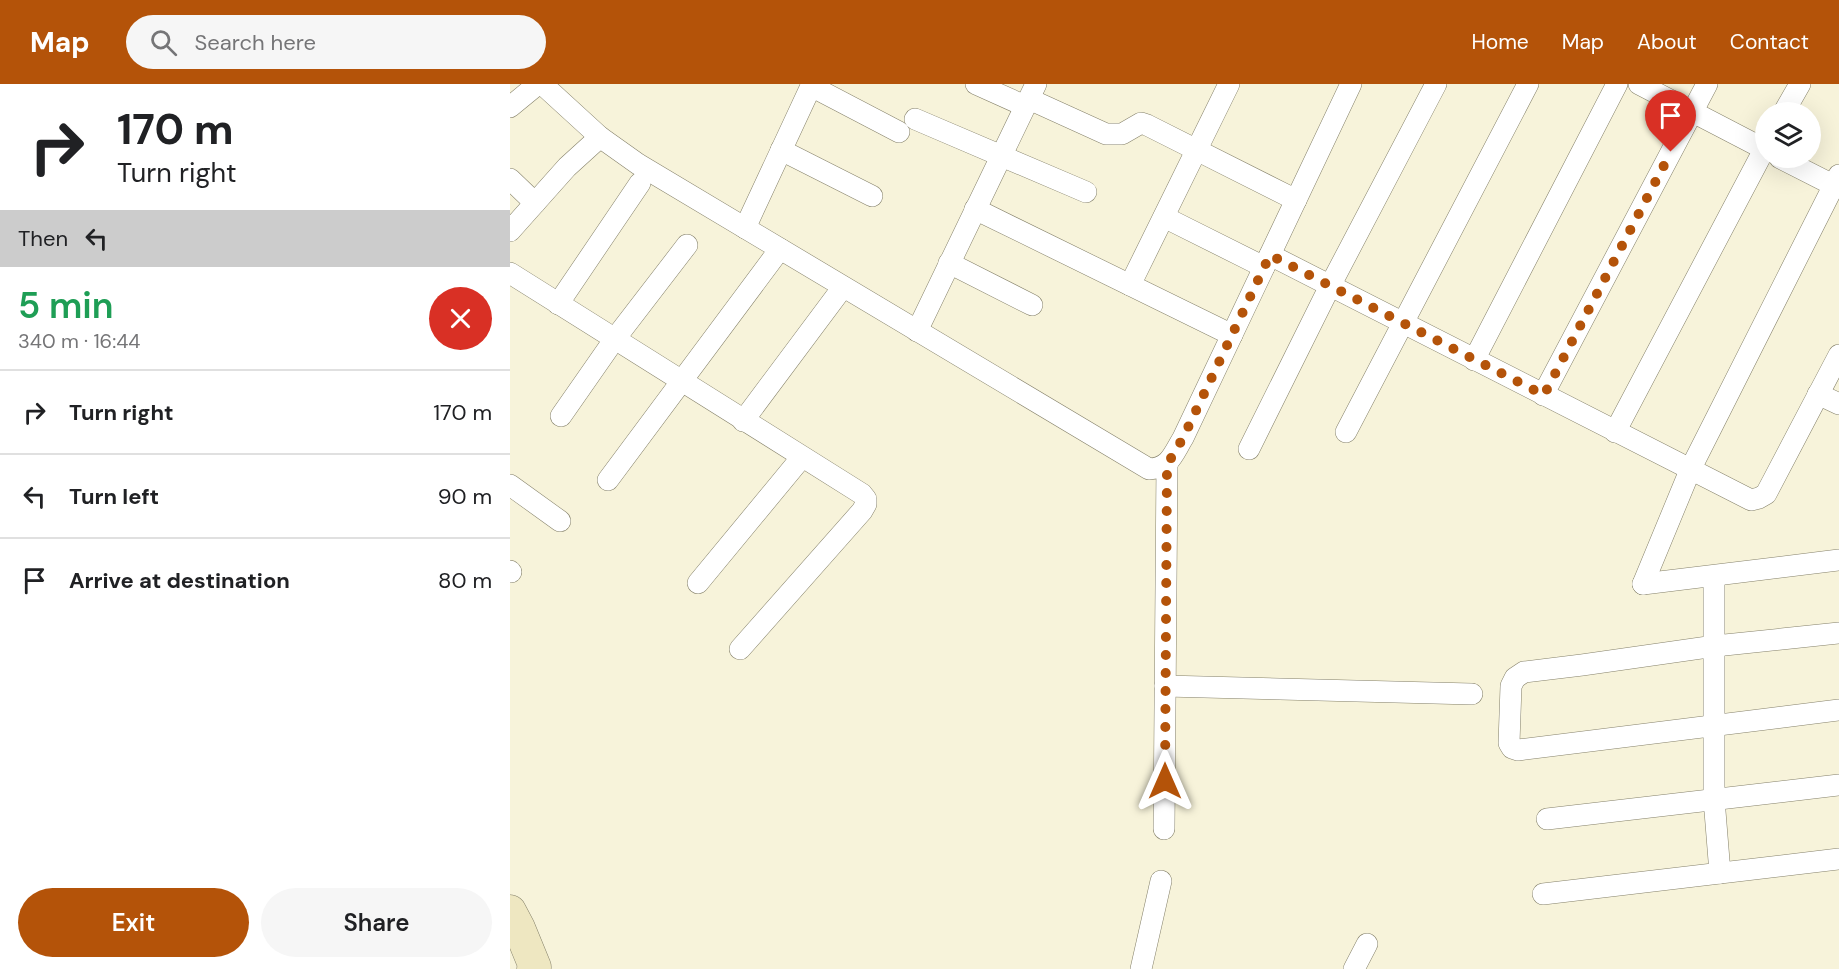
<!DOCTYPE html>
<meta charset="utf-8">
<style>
body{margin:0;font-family:"DM Sans",sans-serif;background:#f6f6f6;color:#202124;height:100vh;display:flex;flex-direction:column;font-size:22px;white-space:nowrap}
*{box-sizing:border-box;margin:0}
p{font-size:20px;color:#757577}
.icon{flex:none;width:33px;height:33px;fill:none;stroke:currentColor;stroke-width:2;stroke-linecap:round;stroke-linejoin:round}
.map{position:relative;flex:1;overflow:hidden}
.drawer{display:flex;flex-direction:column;background:#fff;width:510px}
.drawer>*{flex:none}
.hud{background:#fff;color:#202124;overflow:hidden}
.buttons{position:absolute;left:1245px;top:18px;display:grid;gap:12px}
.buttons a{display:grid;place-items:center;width:66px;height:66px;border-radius:50%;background:#fff;box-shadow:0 6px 24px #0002;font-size:30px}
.pin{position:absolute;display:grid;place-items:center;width:51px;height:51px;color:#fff;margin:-62px -26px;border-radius:50% 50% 50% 0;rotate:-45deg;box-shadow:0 0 6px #0007}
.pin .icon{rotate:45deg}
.me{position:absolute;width:66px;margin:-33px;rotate:0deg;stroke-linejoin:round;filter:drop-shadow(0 0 4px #0008)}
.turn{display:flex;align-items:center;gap:21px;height:126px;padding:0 18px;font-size:27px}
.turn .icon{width:78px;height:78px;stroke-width:2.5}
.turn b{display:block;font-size:42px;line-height:51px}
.then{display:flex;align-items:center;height:57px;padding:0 18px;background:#0003;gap:12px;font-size:22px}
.round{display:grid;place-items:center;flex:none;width:63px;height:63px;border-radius:32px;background:#f6f6f6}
.summary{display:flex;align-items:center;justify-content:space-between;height:102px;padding:0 18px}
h1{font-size:36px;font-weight:600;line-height:45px;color:#1e9e55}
.button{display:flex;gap:12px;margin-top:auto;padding:12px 18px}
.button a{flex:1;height:69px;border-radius:36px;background:#b45309;color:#fff;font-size:24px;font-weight:600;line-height:69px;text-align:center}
.button a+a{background:#f6f6f6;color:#202124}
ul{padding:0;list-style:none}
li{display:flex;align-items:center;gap:18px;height:84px;padding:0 18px;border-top:2px solid #e0e0e0}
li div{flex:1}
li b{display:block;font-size:22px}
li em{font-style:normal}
header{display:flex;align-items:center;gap:36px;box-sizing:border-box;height:84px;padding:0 30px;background:#b45309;color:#fff}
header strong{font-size:28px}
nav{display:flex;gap:33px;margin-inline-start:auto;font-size:21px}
.search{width:420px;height:54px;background:#f6f6f6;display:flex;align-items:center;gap:15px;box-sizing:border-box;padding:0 21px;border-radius:33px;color:#757577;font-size:22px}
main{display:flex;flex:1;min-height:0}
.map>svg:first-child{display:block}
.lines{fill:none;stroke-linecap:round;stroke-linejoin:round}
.street-casing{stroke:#85816a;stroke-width:22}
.secondary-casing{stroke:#85816a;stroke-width:33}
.street{stroke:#fff;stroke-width:21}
.secondary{stroke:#eee7c1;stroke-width:32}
.route{stroke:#b45309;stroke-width:10;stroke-dasharray:0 18}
</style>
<header>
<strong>Map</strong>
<div class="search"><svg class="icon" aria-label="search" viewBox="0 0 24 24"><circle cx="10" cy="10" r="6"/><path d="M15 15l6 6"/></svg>Search here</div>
<nav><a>Home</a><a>Map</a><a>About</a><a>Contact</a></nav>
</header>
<main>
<section class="drawer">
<div class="hud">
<div class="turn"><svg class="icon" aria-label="right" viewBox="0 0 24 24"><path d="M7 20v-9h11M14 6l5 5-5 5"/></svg><div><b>170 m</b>Turn right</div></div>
<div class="then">Then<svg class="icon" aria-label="left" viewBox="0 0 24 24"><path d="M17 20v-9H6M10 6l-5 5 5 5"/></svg></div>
</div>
<div class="summary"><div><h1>5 min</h1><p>340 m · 16:44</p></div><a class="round" style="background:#d93025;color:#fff"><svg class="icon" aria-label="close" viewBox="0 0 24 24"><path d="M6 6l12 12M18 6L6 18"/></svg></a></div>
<ul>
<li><svg class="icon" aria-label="right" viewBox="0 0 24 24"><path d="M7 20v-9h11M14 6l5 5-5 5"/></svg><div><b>Turn right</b></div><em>170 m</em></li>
<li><svg class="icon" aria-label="left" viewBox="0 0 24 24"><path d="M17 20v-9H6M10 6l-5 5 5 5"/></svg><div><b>Turn left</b></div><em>90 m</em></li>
<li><svg class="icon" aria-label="arrive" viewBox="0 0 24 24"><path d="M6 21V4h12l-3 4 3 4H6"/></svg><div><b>Arrive at destination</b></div><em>80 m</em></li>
</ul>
<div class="button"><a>Exit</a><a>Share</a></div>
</section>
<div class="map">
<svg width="1329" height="885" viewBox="0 0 1329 885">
<rect width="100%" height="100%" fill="#f7f3da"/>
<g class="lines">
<defs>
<g id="street">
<path d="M32,0l58,53 38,27 511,305c21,-1 24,-15 34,-31l168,-354"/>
<path d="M466,0l49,22"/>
<path d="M1129,0l127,66"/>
<path d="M301,2l88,46"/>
<path d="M519,15l77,35h16l19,-11 6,2 149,75"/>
<path d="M0,23l28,-23"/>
<path d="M1274,28l16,-28"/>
<path d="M405,35l171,73"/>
<path d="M271,66l91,46"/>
<path d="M1270,74l59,30"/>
<path d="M0,95l25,24"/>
<path d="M465,125l257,126"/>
<path d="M654,133l100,50"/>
<path d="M235,144l67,-144"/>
<path d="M0,147l57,-64 33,-30"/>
<path d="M760,171l481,245 8,-2 7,-4 73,-139"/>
<path d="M439,179l83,42"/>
<path d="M0,189l352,221 4,5v5l-4,7 -122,138"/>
<path d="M620,201l99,-201"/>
<path d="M48,220l82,-121"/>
<path d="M407,247l119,-247"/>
<path d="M964,276l143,-276"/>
<path d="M1308,310l21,10"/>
<path d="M1033,311l164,-311"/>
<path d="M51,332l53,-76 73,-95"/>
<path d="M233,337l100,-134"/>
<path d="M836,348l182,-348"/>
<path d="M1105,348l151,-286"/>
<path d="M739,365l81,-163 106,-202"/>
<path d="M98,396l172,-231"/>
<path d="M0,401l50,36"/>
<path d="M0,487l1,1"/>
<path d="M1204,492v223l6,74"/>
<path d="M188,499l104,-126"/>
<path d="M1133,500l48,-116 148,-293"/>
<path d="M1133,500l196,-24"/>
<path d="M1329,549l-124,13 -133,19 -58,7 -9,6 -4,8 -2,57 3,5 6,2 321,-40"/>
<path d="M655,602l307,8"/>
<path d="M1037,735l292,-34"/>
<path d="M654,745l3,-365"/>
<path d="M1033,810l296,-35"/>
<path d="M631,885l20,-88"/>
<path d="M844,885l13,-25"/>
</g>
<path id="secondary" d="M0,827l9,17 16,39 -2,2"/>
</defs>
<use href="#street" class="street-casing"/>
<use href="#secondary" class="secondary-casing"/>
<use href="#street" class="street"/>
<use href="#secondary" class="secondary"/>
</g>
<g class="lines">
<path class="route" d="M655,697l2,-316 16,-27 87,-183 274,140 127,-243"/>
</g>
</svg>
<div class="buttons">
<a><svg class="icon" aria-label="layers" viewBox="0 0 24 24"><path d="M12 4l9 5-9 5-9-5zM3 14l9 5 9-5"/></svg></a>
</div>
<div class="pin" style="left:1161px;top:68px;background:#d93025"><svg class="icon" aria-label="arrive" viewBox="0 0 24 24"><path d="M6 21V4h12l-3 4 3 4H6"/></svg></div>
<svg class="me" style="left:655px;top:697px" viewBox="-20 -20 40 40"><path d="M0-17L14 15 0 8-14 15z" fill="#b45309" stroke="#fff" stroke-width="4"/></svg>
</div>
</main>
